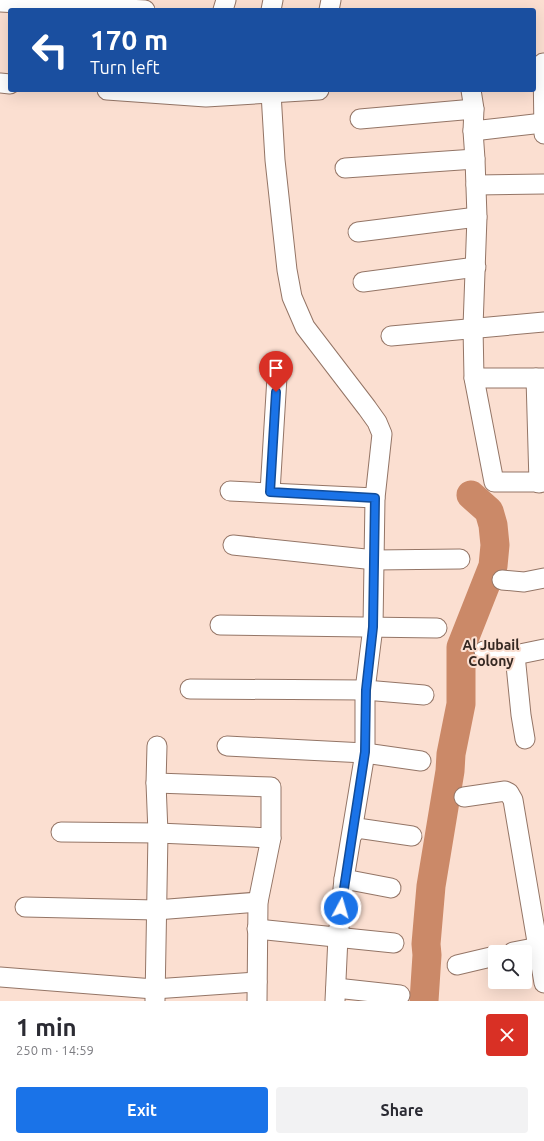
<!DOCTYPE html>
<meta charset="utf-8">
<style>
body{margin:0;font-family:Ubuntu,sans-serif;background:#f2f2f3;color:#2b2b33;height:100vh;display:flex;flex-direction:column;font-size:15px;white-space:nowrap}
*{box-sizing:border-box;margin:0}
p{font-size:13px;color:#7c7c81}
.icon{flex:none;width:22px;height:22px;fill:none;stroke:currentColor;stroke-width:2;stroke-linecap:round;stroke-linejoin:round}
.map{position:relative;height:1001px;overflow:hidden}
.panel{display:flex;flex-direction:column;background:#fff;flex:1}
.panel>*{flex:none}
.top-card{position:absolute;left:8px;top:8px;width:528px;height:84px;border-radius:4px;box-shadow:0 4px 16px #0002;background:#1a4fa0;color:#fff;overflow:hidden}
.buttons{position:absolute;left:488px;top:945px;display:grid;gap:8px}
.buttons a{display:grid;place-items:center;width:44px;height:44px;border-radius:4px;background:#fff;box-shadow:0 4px 16px #0002;font-size:20px}
.pin{position:absolute;display:grid;place-items:center;width:34px;height:34px;color:#fff;margin:-41px -17px;border-radius:50% 50% 50% 0;rotate:-45deg;box-shadow:0 0 4px #0007}
.pin .icon{rotate:45deg}
.me{position:absolute;width:44px;margin:-22px;rotate:6deg;stroke-linejoin:round;filter:drop-shadow(0 0 3px #0008)}
.turn{display:flex;align-items:center;gap:14px;height:84px;padding:0 16px;font-size:18px}
.turn .icon{width:52px;height:52px;stroke-width:2.5}
.turn b{display:block;font-size:28px;line-height:34px}
.round{display:grid;place-items:center;flex:none;width:42px;height:42px;border-radius:4px;background:#f2f2f3}
.overview{display:flex;align-items:center;justify-content:space-between;height:68px;padding:0 16px}
h1{font-size:24px;font-weight:700;line-height:30px}
.cta{display:flex;gap:8px;margin-top:auto;padding:8px 16px}
.cta a{flex:1;height:46px;border-radius:4px;background:#1a73e8;color:#fff;font-size:16px;font-weight:700;line-height:46px;text-align:center}
.cta a+a{background:#f2f2f3;color:#2b2b33}
.map>svg:first-child{display:block}
.lines{fill:none;stroke-linecap:round;stroke-linejoin:round}
.river{stroke:#cb8968;stroke-width:29}
.minor-casing{stroke:#947566;stroke-width:21}
.minor{stroke:#fff;stroke-width:19}
.route-casing{stroke:#114b97;stroke-width:10}
.route{stroke:#1a73e8;stroke-width:7}
.labels{text-anchor:middle;dominant-baseline:central;stroke-width:4;stroke-linejoin:round;paint-order:stroke}
.neighbourhood-label{font-size:14px;font-weight:bold;fill:#352822;stroke:#fbdfd1}
</style>
<div class="map">
<svg width="544" height="1001" viewBox="0 0 544 1001">
<rect width="100%" height="100%" fill="#fbdfd1"/>
<g class="lines">
<path class="river" d="M424,1001l3,-46 -1,-11 5,-58 19,-115 1,-17 10,-50v-57l32,-81 2,-21 -2,-20 -4,-14 -18,-16"/>
<defs>
<g id="minor">
<path d="M0,2l145,8"/>
<path d="M223,10l3,-10"/>
<path d="M271,10l2,-10"/>
<path d="M329,10l2,-10"/>
<path d="M543,63l1,71"/>
<path d="M0,83l10,1"/>
<path d="M107,90l99,7 113,-7"/>
<path d="M471,90l3,19 -1,22 2,28 2,58 -4,110 1,51 20,104h50"/>
<path d="M271,93l4,67 12,110 5,27 13,30 62,81 10,14 5,12 -7,64 -2,129 -8,63v63l-21,126 -6,58 -3,64"/>
<path d="M360,119l114,-10"/>
<path d="M473,131l70,-8"/>
<path d="M345,168l130,-9"/>
<path d="M476,185l68,-1"/>
<path d="M358,232l119,-15"/>
<path d="M363,282l113,-15"/>
<path d="M391,336l153,-14"/>
<path d="M474,378h70"/>
<path d="M536,378l3,105"/>
<path d="M230,491l145,7"/>
<path d="M270,492l7,-115"/>
<path d="M233,545l142,15 85,-1"/>
<path d="M502,580l22,2 20,-4"/>
<path d="M220,625l217,3"/>
<path d="M484,651l31,4 29,-6"/>
<path d="M515,655l6,60 4,24"/>
<path d="M190,689l175,1 59,5"/>
<path d="M227,746l138,7 56,8"/>
<path d="M156,783l115,4v51l-13,64 -1,99"/>
<path d="M464,797l41,-6 4,2 4,7 31,183"/>
<path d="M61,832l97,1 113,5"/>
<path d="M352,835l5,-7 55,8"/>
<path d="M344,879l47,9"/>
<path d="M25,907l131,3 102,-8"/>
<path d="M257,929l137,14"/>
<path d="M513,952l31,-6"/>
<path d="M457,965l38,-9"/>
<path d="M0,977l154,12 103,-7"/>
<path d="M336,988l64,7"/>
<path d="M155,1000l3,-167 -2,-50 1,-37"/>
</g>
</defs>
<use href="#minor" class="minor-casing"/>
<use href="#minor" class="minor"/>
</g>
<g class="lines">
<defs>
<path id="route" d="M276,392l-6,100 105,6 -2,129 -7,63 -1,62 -24,156"/>
</defs>
<use href="#route" class="route-casing"/>
<use href="#route" class="route"/>
</g>
<g class="labels">
<g class="neighbourhood-label">
<text x="491" y="645">Al Jubail<tspan x="491" dy="16">Colony</tspan></text>
</g>
</g>
</svg>
<div class="buttons">
<a><svg class="icon" aria-label="search" viewBox="0 0 24 24"><circle cx="10" cy="10" r="6"/><path d="M15 15l6 6"/></svg></a>
</div>
<div class="pin" style="left:276px;top:392px;background:#d93025"><svg class="icon" aria-label="arrive" viewBox="0 0 24 24"><path d="M6 21V4h12l-3 4 3 4H6"/></svg></div>
<svg class="me" style="left:341px;top:908px" viewBox="-20 -20 40 40"><circle r="17" fill="#1a73e8" stroke="#fff" stroke-width="3"/><path d="M0-11L8 9 0 5-8 9z" fill="#fff"/></svg>
<div class="top-card">
<div class="turn"><svg class="icon" aria-label="left" viewBox="0 0 24 24"><path d="M17 20v-9H6M10 6l-5 5 5 5"/></svg><div><b>170 m</b>Turn left</div></div>
</div>
</div>
<section class="panel">
<div class="overview"><div><h1>1 min</h1><p>250 m · 14:59</p></div><a class="round" style="background:#d93025;color:#fff"><svg class="icon" aria-label="close" viewBox="0 0 24 24"><path d="M6 6l12 12M18 6L6 18"/></svg></a></div>
<div class="cta"><a>Exit</a><a>Share</a></div>
</section>
